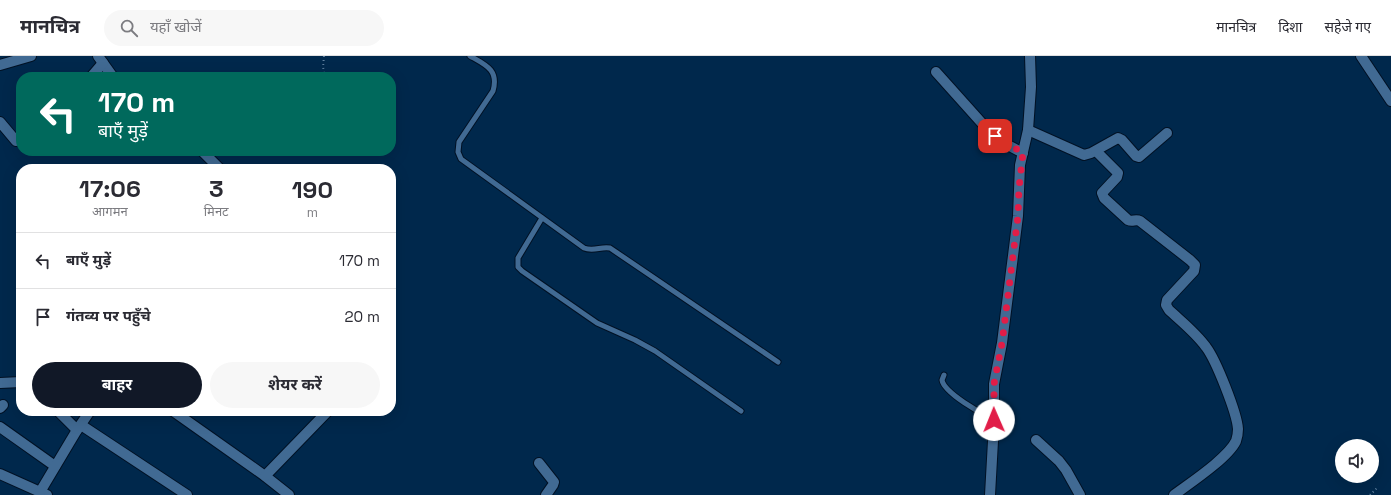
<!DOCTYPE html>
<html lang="hi">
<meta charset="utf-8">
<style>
body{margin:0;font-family:"Space Grotesk","Noto Sans Devanagari",sans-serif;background:#f7f7f7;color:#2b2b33;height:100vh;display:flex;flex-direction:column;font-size:15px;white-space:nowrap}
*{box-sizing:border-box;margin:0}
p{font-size:13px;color:#7c7c81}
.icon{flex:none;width:22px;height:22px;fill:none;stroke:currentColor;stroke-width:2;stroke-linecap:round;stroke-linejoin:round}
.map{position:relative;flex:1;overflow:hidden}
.panel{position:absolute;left:16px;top:108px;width:380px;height:252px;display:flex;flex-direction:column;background:#fff;border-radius:16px;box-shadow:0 4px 16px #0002}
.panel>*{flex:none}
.banner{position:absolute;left:16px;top:16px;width:380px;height:84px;border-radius:16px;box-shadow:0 4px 16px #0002;background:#00695c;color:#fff;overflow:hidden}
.tools{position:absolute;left:1335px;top:383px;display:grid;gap:8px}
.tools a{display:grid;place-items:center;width:44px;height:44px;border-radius:50%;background:#fff;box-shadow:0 4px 16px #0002;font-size:20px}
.pin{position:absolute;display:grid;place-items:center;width:34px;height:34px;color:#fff;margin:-17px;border-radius:8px;box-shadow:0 2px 6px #0006}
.me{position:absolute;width:44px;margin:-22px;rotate:359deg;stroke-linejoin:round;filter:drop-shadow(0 0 3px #0008)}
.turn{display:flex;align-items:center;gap:14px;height:84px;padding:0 16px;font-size:18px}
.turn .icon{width:52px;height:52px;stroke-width:2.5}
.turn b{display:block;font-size:28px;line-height:34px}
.eta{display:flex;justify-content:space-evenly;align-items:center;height:68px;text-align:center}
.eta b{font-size:24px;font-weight:700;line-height:28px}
.button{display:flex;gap:8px;margin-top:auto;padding:8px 16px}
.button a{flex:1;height:46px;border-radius:24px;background:#111827;color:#fff;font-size:16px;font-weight:700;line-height:46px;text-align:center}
.button a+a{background:#f7f7f7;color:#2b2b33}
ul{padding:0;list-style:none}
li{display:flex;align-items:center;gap:12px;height:56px;padding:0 16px;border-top:1px solid #e1e1e2}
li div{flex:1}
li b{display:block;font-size:15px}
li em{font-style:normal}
header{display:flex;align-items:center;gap:24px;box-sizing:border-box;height:56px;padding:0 20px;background:#fff;border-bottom:1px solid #e1e1e2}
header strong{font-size:19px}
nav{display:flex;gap:22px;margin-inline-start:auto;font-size:14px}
.search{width:280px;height:36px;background:#f7f7f7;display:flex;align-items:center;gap:10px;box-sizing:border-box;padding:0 14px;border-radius:22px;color:#7c7c81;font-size:15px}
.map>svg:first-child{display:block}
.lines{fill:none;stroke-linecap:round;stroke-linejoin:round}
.lane-casing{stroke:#001124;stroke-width:7}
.street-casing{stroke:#001124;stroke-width:12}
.path{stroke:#6383a1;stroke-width:2;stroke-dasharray:1 3;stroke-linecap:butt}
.lane{stroke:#416a93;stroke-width:5}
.street{stroke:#416a93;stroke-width:10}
.route{stroke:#e11d48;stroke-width:7;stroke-dasharray:0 12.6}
</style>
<header>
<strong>मानचित्र</strong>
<div class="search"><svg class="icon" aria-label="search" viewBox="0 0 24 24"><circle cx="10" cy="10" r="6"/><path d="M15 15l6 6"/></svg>यहाँ खोजें</div>
<nav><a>मानचित्र</a><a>दिशा</a><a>सहेजे गए</a></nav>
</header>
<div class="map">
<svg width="1391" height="439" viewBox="0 0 1391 439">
<rect width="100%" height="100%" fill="#00284c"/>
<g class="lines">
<defs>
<g id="lane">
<path d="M470,0c16,9 29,14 23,35l-34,51 -1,10 3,7 123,89c10,4 17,-2 26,0l168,114"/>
<path d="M542,162l-24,40v9l4,4 75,52 38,17 20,11 86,60"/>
<path d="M944,319l-2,5c2,13 40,34 52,40"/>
</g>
<g id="street">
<path d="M98,0l15,21"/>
<path d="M1361,0l30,45"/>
<path d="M0,9l31,-9"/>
<path d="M936,16l52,58 14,12 21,11"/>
<path d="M91,21l12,-14"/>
<path d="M0,66l16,19"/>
<path d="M1028,74l56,25 7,-2 27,-15 4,2 14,16 3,1 28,-24"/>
<path d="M202,95l18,18"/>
<path d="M1096,95l22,22 -1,4 -15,16 2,5 24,22c4,2 8,-1 12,1l50,39 5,5 -1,6 -27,29 -1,5 3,5c13,12 27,23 37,37 10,13 31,66 32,82 0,4 -1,9 -2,12 -8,17 -46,42 -62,54"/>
<path d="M0,327l21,-1"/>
<path d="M0,352l3,-3"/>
<path d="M58,355l19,19"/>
<path d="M173,355l92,65 24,19"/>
<path d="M81,369l106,70"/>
<path d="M0,371l55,39"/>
<path d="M1036,384l23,21 7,9 14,25"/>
<path d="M539,407l15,19 -1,3 -7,10"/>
<path d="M0,418l47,21"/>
<path d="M265,420l63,-65"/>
<path d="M40,436l37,-62 13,-19"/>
<path d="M990,439l4,-72v-39l8,-41 16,-127 2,-51 8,-35 3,-43 -1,-31"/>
</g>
</defs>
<use href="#lane" class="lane-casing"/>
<use href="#street" class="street-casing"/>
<g class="path">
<path d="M324,0l-1,11 2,10"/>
<path d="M1370,439l8,-8"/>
</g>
<use href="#lane" class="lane"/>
<use href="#street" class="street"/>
</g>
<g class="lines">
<path class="route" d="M994,364v-36l8,-41 16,-127 1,-28 4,-36 -13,-6 -15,-10"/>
</g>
</svg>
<div class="tools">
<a><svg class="icon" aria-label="sound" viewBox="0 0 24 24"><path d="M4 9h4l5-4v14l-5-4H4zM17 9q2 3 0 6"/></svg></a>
</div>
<div class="pin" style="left:995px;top:80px;background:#d93025"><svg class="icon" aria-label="arrive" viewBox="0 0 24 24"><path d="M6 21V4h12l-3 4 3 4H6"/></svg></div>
<svg class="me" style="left:994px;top:364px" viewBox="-20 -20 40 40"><circle r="19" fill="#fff"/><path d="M0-13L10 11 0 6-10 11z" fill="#e11d48"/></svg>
<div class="banner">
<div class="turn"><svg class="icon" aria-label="left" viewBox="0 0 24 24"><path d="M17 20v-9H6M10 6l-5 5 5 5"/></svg><div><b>170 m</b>बाएँ मुड़ें</div></div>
</div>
<section class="panel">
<div class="eta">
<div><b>17:06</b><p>आगमन</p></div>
<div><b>3</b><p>मिनट</p></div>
<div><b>190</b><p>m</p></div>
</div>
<ul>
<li><svg class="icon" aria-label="left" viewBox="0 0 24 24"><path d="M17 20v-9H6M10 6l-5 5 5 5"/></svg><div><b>बाएँ मुड़ें</b></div><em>170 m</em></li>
<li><svg class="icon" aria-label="arrive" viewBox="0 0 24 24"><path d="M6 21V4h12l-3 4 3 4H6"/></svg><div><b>गंतव्य पर पहुँचे</b></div><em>20 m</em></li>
</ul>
<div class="button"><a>बाहर</a><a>शेयर करें</a></div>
</section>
</div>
